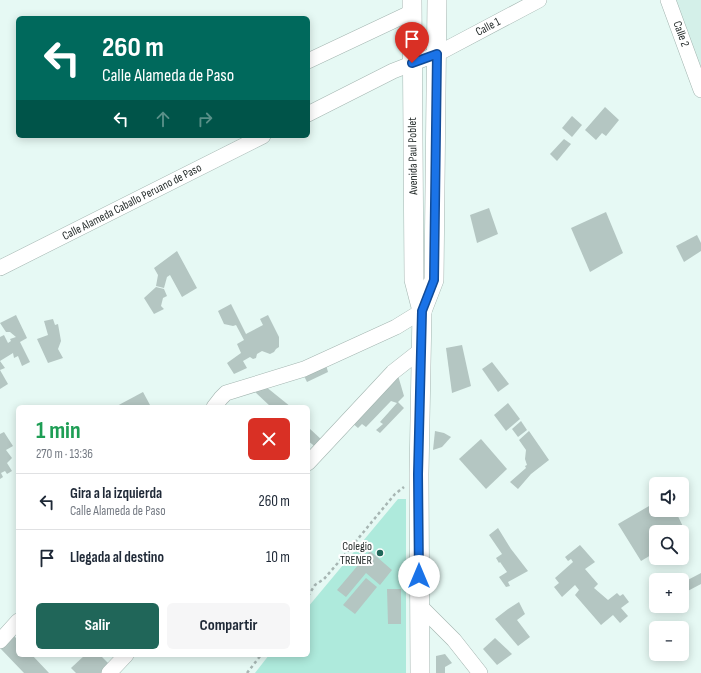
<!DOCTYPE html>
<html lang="es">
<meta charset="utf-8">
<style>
body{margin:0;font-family:"Sofia Sans Condensed",sans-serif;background:#f6f6f7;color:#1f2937;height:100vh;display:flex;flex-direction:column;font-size:15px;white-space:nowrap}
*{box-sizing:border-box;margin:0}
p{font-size:13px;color:#747a83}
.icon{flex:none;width:22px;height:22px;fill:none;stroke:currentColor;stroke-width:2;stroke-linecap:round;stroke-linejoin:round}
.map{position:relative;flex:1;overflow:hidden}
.sheet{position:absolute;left:16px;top:405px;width:294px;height:252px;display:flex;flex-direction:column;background:#fff;border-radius:6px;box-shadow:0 2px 10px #0003}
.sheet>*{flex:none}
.hud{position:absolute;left:16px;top:16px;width:294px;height:122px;border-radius:6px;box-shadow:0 2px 10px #0003;background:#00695c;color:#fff;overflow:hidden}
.controls{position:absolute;left:649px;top:477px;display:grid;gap:8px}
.controls a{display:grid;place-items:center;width:40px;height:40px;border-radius:6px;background:#fff;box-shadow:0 2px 10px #0003;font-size:20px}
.pin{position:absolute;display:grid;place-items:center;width:34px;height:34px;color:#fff;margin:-41px -17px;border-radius:50% 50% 50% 0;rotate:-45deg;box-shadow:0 0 4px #0007}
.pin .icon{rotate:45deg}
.me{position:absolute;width:44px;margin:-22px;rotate:0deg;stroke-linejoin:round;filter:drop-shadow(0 0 3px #0008)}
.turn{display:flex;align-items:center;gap:14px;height:84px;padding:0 20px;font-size:18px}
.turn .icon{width:52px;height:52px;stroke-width:2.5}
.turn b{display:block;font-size:28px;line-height:34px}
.lanes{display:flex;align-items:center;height:38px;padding:0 20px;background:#0003;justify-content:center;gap:20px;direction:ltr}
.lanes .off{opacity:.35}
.round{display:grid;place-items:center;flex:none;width:42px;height:42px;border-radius:6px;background:#f6f6f7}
.headline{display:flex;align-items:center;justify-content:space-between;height:68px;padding:0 20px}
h1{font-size:24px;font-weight:700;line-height:30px;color:#1e9e55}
.cta{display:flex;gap:8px;margin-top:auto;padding:8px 20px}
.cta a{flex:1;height:46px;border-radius:6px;background:#206659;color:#fff;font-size:16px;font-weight:700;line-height:46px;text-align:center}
.cta a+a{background:#f6f6f7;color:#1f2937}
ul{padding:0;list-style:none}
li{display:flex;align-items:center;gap:12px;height:56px;padding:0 20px;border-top:1px solid #e0e1e3}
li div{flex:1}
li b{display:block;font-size:15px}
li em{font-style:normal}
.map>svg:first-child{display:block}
.built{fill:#d4f0e9}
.green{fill:#aeeadc}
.building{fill:#b4c6c2}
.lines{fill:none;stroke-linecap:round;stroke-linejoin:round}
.minor-casing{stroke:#a3b5b0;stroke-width:16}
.major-casing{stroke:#a3b5b0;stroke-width:20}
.path{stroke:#a7b6b3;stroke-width:2.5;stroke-dasharray:3 3;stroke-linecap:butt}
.minor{stroke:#fff;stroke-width:15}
.major{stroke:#fff;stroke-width:19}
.route-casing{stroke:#114b97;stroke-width:10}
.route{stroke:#1a73e8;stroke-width:7}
.poi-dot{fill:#206659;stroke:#fff;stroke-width:1.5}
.labels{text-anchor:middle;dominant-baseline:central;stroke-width:4;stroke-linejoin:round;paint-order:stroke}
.street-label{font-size:12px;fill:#272e2d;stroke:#fff}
.poi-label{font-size:12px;fill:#272e2d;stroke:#fff;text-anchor:end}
</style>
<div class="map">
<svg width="701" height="673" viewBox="0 0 701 673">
<rect width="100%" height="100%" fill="#e6f9f4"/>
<path class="built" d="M674,0h27v72z"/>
<path class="green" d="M398,499h8v174h-151l14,-18h39v-48z"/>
<g class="building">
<path d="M605,107l14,13 -13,16 -4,-3 -6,7 -11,-10z"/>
<path d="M572,116l10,9 -10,12 -10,-9z"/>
<path d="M564,139l7,5 -14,17 -7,-7z"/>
<path d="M489,208l9,26 -21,9 -7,-28z"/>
<path d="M606,212l17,41 -33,19 -19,-44z"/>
<path d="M697,235l4,8v8l-17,11 -8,-16z"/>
<path d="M177,251l20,37 -15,9 -12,-22 -3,2 -3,11 -8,-2 2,-11 -4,-7z"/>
<path d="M156,287l8,2 3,7 -4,2 -2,8 3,3 -10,5 -10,-16z"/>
<path d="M231,304l15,30 17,-9 -3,-6 8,-4 11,22v10l-3,2 -2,3 -4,2 -8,-3 -5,3 -1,4 -3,1 -3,-2 -7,4 4,7 -13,6 -7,-11 14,-10 -4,-9 7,-4 -8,-15 -3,1 -9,-2 -6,-13z"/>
<path d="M16,315l11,23 -7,4 10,20 -8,4 -4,-10 -4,2 -1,-5 -13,8 5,7 -5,2v-33l4,-2 4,8 3,-2 -1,-2 6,-2 -6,-5h-4l-6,-9z"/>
<path d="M53,319l2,6 3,-1 3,17 -3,8 5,9 -15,5 -11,-24 11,-4 -4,-14z"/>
<path d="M462,345l9,41 -19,7 -6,-45z"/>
<path d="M492,362l17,22 -11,8 -16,-23z"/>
<path d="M326,365l2,7 -21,10 -4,-8z"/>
<path d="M0,370l8,14 -8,5z"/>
<path d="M397,372l7,24 -6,6 6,6 -24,25 -4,-3 7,-6 -3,-2 17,-19 -6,-2 -25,26 -4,-3 -4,4 -7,-6z"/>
<path d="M265,386l26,21h-20l-19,-18z"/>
<path d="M143,392l7,13 -7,2h-28z"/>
<path d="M508,403l12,16 -14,12 -12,-16z"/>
<path d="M521,421l6,9 -9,7 -6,-8z"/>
<path d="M309,428l14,13 -6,7 -9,-7v-12z"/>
<path d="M435,431l9,2 7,4 -9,10 -9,3z"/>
<path d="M529,431l20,29 -18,14 -13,15 -8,-7 16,-14 -1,-2 2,-1 -2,-6 1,-9 -7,-10z"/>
<path d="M4,432l9,14 -7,4 6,8 -5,5 5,8 -5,3 -2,-3 -4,2 2,4 -3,2v-45z"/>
<path d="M481,439l26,30 -21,20 -27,-30z"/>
<path d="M656,502v8h19l12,25 -5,3v-6h-26v20l-15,9 -23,-37z"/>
<path d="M498,528l13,21 17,22 -20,11 2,4 -4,1 -7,-10 8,-5 -7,-10 -1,1 -3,-5 6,-4 -13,-19z"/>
<path d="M580,545l15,17 -10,7 13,15 -4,4 14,12 9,-7 3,3 3,-2 6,8 -8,6 7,8 -8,7 -7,-8 -12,10 -26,-30 4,-5 -4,-5 -13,12 -8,-10 5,-4 -4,-5 18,-16 -2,-3 -3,2 -3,-4z"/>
<path d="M370,551l22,19 -12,15 -14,-12 -20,24 -9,-7z"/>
<path d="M701,573v11l-19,10v-11z"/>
<path d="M366,578l11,9 -22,27 -12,-9z"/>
<path d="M387,589h14v35h-13z"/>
<path d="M519,602l6,12 -8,6 13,17 -12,9 -23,-27 13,-10z"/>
<path d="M12,634l6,6v15h14l17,18h-25l-24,-25v-1z"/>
<path d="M495,638l17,16 -15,11 -14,-16z"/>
<path d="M445,654l7,9 -7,4v6h-9v-17z"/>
<path d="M85,655h15l11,11 -7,7h-28l-5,-5z"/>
</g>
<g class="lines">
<defs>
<g id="minor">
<path d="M668,0l33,90"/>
<path d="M308,61l104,-49"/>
<path d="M308,114l85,-43 44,-17 102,-54"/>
<path d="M0,268l263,-132"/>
<path d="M214,407l7,-9 5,-5 78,-24 92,-42 26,-16"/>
<path d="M308,463l85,-91 28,-22"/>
<path d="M419,605l35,35 26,33"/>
<path d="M0,641l18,-20"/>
<path d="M109,673l17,-18"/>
</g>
<g id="major">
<path d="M412,0l2,280 8,31 -3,163 1,199"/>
<path d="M422,311l12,-31 3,-280"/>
</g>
</defs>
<use href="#minor" class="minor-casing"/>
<use href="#major" class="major-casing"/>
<g class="path">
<path d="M308,596l7,-11 9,-6 19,-22 37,-45 15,-18 9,-7"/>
<path d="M247,673l14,-18"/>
</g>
<use href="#minor" class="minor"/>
<use href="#major" class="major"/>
</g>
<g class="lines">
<defs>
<path id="route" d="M412,63l25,-9 -3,226 -12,31 -4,163 1,102"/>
</defs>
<use href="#route" class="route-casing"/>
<use href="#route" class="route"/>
</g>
<circle class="poi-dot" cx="380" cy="553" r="4"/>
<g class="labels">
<g class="street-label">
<text transform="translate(488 27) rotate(-28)">Calle 1</text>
<text transform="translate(681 34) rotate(70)">Calle 2</text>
<text transform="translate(413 156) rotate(-91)">Avenida Paul Poblet</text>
<text transform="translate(132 202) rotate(-27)">Calle Alameda Caballo Peruano de Paso</text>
</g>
<g class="poi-label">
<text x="372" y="546">Colegio<tspan x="372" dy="14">TRENER</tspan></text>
</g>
</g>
</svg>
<div class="controls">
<a><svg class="icon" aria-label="sound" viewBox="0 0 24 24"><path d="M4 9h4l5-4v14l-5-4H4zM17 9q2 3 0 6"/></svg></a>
<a><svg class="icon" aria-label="search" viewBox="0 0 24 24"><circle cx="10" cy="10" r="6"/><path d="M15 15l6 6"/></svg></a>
<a>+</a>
<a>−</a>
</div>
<div class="pin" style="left:412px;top:63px;background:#d93025"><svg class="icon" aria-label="arrive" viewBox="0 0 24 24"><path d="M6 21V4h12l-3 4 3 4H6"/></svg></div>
<svg class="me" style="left:419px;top:576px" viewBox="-20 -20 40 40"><circle r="19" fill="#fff"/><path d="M0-13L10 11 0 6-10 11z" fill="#1a73e8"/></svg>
<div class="hud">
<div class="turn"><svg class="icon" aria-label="left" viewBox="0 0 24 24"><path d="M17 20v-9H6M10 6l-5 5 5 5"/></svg><div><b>260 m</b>Calle Alameda de Paso</div></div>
<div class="lanes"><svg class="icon" aria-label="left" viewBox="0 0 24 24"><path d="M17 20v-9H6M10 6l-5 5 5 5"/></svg><svg class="icon off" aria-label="ahead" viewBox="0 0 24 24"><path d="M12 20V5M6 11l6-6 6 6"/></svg><svg class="icon off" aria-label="right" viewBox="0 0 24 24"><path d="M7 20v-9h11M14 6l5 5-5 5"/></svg></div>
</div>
<section class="sheet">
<div class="headline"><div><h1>1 min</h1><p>270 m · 13:36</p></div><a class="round" style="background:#d93025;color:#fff"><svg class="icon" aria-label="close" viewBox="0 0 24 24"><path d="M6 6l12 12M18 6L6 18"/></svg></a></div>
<ul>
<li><svg class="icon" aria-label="left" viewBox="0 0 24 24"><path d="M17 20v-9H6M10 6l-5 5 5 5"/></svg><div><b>Gira a la izquierda</b><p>Calle Alameda de Paso</p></div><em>260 m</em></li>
<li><svg class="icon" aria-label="arrive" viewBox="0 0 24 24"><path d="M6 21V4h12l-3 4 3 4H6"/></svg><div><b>Llegada al destino</b></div><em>10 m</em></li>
</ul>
<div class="cta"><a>Salir</a><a>Compartir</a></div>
</section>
</div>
